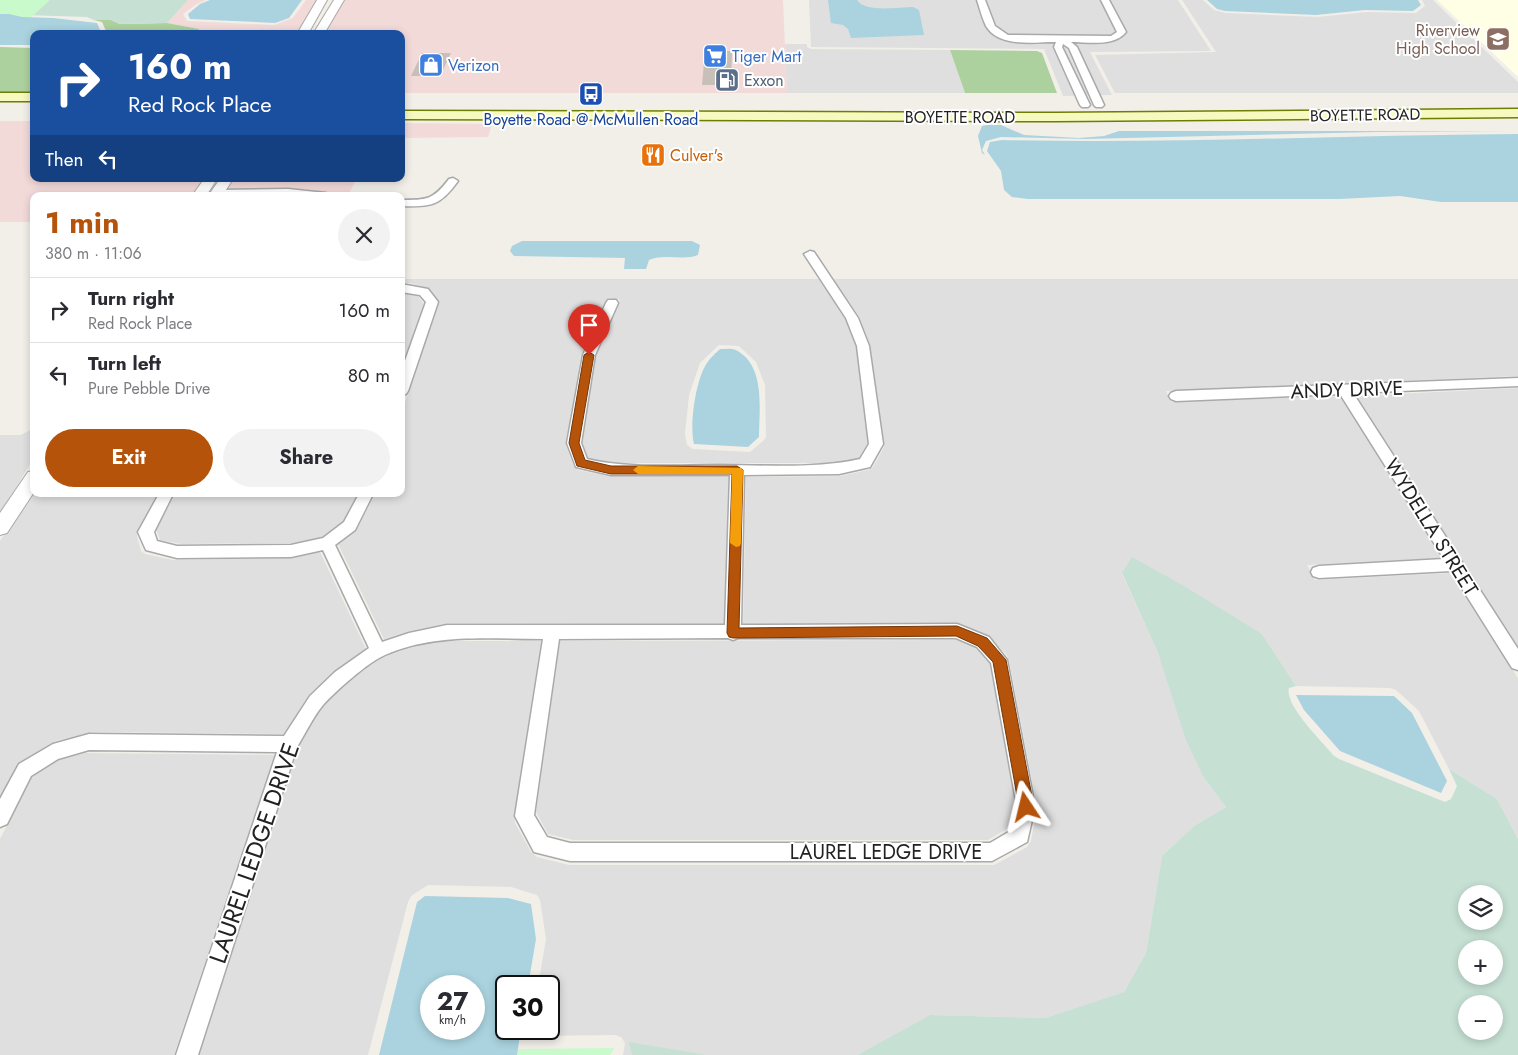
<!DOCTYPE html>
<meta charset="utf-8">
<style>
body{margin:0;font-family:Jost,sans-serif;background:#f2f2f3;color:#2b2b33;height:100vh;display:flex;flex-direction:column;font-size:19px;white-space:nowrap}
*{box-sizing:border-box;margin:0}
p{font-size:16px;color:#7c7c81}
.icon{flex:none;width:28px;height:28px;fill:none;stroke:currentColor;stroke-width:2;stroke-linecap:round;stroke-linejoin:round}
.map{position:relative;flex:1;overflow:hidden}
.details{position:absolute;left:30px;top:192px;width:375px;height:305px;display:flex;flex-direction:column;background:#fff;border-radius:10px;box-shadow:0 2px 8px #0003}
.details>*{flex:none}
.top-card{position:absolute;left:30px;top:30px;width:375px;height:152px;border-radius:10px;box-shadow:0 2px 8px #0003;background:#1a4fa0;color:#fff;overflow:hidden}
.controls{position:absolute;left:1458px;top:885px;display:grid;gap:10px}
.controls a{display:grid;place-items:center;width:45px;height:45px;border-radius:50%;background:#fff;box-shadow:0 2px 8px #0003;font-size:25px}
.speed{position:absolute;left:420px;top:975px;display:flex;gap:10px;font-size:25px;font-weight:700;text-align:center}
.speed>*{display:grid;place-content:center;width:65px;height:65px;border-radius:50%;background:#fff;box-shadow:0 2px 8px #0003;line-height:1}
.speed small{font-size:12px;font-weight:400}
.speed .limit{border:2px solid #111;border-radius:8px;background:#fff;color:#111}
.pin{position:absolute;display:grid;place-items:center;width:42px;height:42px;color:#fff;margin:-51px -21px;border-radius:50% 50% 50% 0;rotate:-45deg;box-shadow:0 0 5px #0007}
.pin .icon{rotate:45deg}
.me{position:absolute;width:55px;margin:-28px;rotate:350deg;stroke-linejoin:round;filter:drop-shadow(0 0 4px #0008)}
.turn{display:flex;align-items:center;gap:18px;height:105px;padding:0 15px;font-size:22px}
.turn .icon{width:65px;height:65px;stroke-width:2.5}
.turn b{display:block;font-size:35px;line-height:42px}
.then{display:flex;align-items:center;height:48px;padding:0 15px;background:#0003;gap:10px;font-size:19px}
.round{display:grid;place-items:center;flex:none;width:52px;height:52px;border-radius:26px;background:#f2f2f3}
.overview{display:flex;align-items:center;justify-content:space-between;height:85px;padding:0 15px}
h1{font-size:30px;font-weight:700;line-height:38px;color:#b45309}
.primary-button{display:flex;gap:10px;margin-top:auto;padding:10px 15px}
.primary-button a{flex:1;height:58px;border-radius:30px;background:#b45309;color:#fff;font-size:20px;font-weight:700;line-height:58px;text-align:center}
.primary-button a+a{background:#f2f2f3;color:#2b2b33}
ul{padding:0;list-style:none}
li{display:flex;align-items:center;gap:15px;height:65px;padding:0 15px;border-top:1px solid #e1e1e2}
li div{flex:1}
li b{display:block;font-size:19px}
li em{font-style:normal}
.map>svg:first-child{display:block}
.residential{fill:#e0dfdf;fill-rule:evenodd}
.commercial{fill:#f2dad9}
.education{fill:#ffffe5}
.forest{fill:#add19e}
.wetland{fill:#c6e0d4;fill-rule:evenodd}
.park{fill:#c8facc}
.water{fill:#aad3df;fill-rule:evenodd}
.building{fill:#c7bfb8}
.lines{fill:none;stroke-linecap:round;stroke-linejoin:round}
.minor-casing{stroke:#a9a9a9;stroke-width:3}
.tertiary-casing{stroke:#a9a9a9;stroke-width:2}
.secondary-casing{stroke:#707d05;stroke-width:3}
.minor{fill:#fff;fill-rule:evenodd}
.tertiary{fill:#fff;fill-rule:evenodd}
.secondary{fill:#f7fabf;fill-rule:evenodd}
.route{fill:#b45309;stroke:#753606}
.slow{fill:#f59e0b}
.labels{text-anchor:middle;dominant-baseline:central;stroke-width:4;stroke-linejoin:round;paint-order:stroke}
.far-education-label{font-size:16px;fill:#785e54;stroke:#fff;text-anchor:end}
.far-shop-label{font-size:16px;fill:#366cbe;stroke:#fff;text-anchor:start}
.far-service-label{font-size:16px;fill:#4e5e75;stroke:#fff;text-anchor:start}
.far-street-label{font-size:16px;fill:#222;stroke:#fff}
.far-transit-label{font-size:16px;fill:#164399;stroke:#fff}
.far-food-label{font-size:16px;fill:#c56008;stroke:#fff;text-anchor:start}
.street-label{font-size:20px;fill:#222;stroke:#fff}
.near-street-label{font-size:24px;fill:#222;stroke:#fff}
</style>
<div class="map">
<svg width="1518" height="1055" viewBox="0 0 1518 1055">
<rect width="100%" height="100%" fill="#f2efe9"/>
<g class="residential">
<path d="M809,0h369l33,51 -121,1 22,43 -49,1 -19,-47 -233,-2z"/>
<path d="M1182,0h21l11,10 12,3 91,4 50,-5 49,1 9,-7 -3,-6h11l85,82v11h-403l-20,-38 121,-3z"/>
<path d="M785,44h22v3l4,2 139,1 15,43h-178z"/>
<path d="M401,279h418l27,40 10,27 12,96 -9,16 -21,5h-225l-25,-5 -6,-16 14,-87 24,-55 -12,-2 -27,57 -15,90 7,20 5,5 30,6 121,1 -5,147 -275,-1 -39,8 -26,8 -46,-95 20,-16 17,-34h26v-80l38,-112 -9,-13 -20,-6h-9zM719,345l20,1 17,16 9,23 1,52 -2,3 -14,12 -57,-3 -6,-4 -2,-11 4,-39 11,-32z"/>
<path d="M833,279h685v97l-352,15 5,11 170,-6 100,162 -134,7 8,15 136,-7 67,105v161l-21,-40 -48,-30 -30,-58 -23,-21 -6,-2 -94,-2 -34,-52 -140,-60 36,79 46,125 22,29 -32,19 -32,30 -16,97 -22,39 -79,26 -115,-3 -73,40h-149l-80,-12 4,12h-9l2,-12 -4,-6 -6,-2 -84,1 1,-7h17v-43h-11l8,-47 -6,-39 -3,-5 -26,-8 -83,-2 -17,11 -3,6 -40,153h-169l100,-309 24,-41 24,-23 34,-24 29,-10 35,-7h96l-27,175 1,7 16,29 6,5 32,8h425l33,-18 4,-6 6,-34 -28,-147 -3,-6 -17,-17 -33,-14 -213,1 3,-147 94,-1 28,-6 5,-3 11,-20 -14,-102 -11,-29z"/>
<path d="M401,293l17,3 6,8 -23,65z"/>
<path d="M1518,388v260l-162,-252z"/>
<path d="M32,429h2v28l-34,58v-80h21z"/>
<path d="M34,489v5h124l-20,38 -1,4 4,15 4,3 28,6 116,-2 31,-6 46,97 -30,21 -27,25 -24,39 -191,-2 -39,9 -33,21 -7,8 -15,28v-257z"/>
<path d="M175,494h183l-15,29 -19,14 -31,6 -112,1 -21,-4 -4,-11z"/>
<path d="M957,640l21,9 12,14 25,141 -5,23 -22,13h-415l-25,-6 -12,-22 24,-171z"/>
<path d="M85,753l190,2 -101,300h-174v-216l33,-64 20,-14z"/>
</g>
<g class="commercial">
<path d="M188,0h18l-9,4 -14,10 4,7 87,4 19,-7 13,-18h11l-21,34h-99l1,-5 -31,-6z"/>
<path d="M344,0h439l4,93h-386v-59h-78z"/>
<path d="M0,121h34v58h170l-11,17h-159v26h-34z"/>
<path d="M401,123l91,1 -4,13 -87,1z"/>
<path d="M232,179h124l-8,17 -43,-7h-79z"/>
</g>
<path class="education" d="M1437,0h81v77z"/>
<g class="forest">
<path d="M94,20h17l9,4 47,-1 32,6 -2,5h-93l2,-3 -4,-9z"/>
<path d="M0,47l34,1v44h-34z"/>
<path d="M950,50l87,1 5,2 15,40h-92z"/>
</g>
<g class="wetland">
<path d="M41,0h147l-21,23 -47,1 -9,-4h-17l-7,-3 -62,-2z"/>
<path d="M1132,557l52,29 78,48 34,52 -7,2c-5,17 33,53 44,67l6,4 106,43 6,-3 6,-13 -8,-17 48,30 21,40v216h-661l73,-40 115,3 79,-26 22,-39 16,-97 32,-30 32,-19 -22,-29 -18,-38 -28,-87 -36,-80zM1466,894h28v27h-28zM1466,949h28v27h-28zM1466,1004h28v27h-28z"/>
<path d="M628,1042l80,13h-76z"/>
</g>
<g class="park">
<path d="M0,0h50l-50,46z"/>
<path d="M614,1048l-4,7h-93l1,-6z"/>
</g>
<g class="water">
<path d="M210,0h92l-13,18 -14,5 -85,-4 -2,-5 12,-10z"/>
<path d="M828,0h29c8,13 42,7 56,7l6,3 5,25 -73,3 -3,-9 -5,-4 -12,-2z"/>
<path d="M1207,0h211l3,5 -8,6 -48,-1 -49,5 -91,-4 -8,-2z"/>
<path d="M0,14h9l13,3 31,1 44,5 4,9 -67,2v11h-34z"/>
<path d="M987,125h14l23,10 55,3 25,-2 15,-5h389l-132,1 -291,7 -84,-2 -15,4 -4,9 3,5 -3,-2 -4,-17 4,-10z"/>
<path d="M1518,134v68h-77l-41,-6 -61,3h-311l-16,-2 -8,-7 -3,-19 -14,-20 3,-9 12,-2c172,4 344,-5 516,-6z"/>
<path d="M522,241h170l8,4 -2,10c-15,6 -34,-2 -49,5l-3,9h-22l1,-11 -111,-2 -4,-5 2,-5z"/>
<path d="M720,349c5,0 12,-1 16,1 30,16 23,59 23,87l-11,10 -54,-3c-5,-18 2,-66 13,-81 3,-5 9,-10 13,-14z"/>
<path d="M1296,695l98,1 18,17 35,68 -6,12 -101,-42 -36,-41z"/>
<path d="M425,896l83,2 23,6 5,35 -8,47h-22v43h15l-4,26h-138l38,-153zM431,986h43v43h-43z"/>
</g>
<g class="building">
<path d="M705,51h27l-1,34h-29z"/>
<path d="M422,53h29l-11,23h-29z"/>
</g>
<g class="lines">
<defs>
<g id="minor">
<path d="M977,0h8l10,26 13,9 103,1 6,-4 -16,-32h8l17,32c-12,15 -37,10 -55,10l6,5 27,58 -2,2h-6l-2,-2 -25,-57 -6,-4 -1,3 28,58 -2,2h-6l-2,-2 -26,-58 2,-5c-22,0 -57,6 -70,-16 -4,-8 -6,-17 -9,-26z"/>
<path d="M453,178l5,3c-18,25 -27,26 -57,25v-6c26,0 32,0 48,-21z"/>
<path d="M288,189l38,4 5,3h-114l-5,-3 5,-3z"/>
<path d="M810,251l4,1 44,66 11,28 14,98 -13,23 -31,7 -95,1 -3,150 216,-1 32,13 18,23 28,147 -8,35 -35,19h-422l-36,-9 -19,-36 28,-177c-53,0 -109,-6 -158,16 -18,8 -48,35 -62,50 -10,12 -18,29 -26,42l-99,308h-22l101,-303 -188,-2 -31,9 -27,17 -24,48 -7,3v-28l19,-35 34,-20 36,-10 195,2 26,-40 25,-24 34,-24 -46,-98 -32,7 -114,1 -31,-8 -8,-18 21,-38h14l-19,38 3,9 20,5 114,-1 32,-7 21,-16 15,-28h14l-18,36 -20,15 47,97 27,-9 38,-8h278l5,-150h-119l-35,-8 -9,-24 16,-88 23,-52 2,-3h8l2,3 -23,52 -14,88 6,16c43,10 89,6 133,6 46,0 95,4 140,-6l9,-15 -12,-98 -11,-28 -42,-64zM728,638l5,2 5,-2h218l21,9 14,16 26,144 -5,23 -22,13h-420l-23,-6 -13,-22 25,-176z"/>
<path d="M401,284l27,5 10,13 -30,89 -2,3 -5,1v-23l25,-70 -6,-7 -19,-3z"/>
<path d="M1518,378v8l-165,7 165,256v21l-6,-2 -61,-97 -132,7 -6,-2 -2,-4 2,-4 6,-2 125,-7 -104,-165 -164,7 -5,-2 -2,-3 2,-3 5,-2z"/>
</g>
<g id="tertiary">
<path d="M317,0h10l-19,34h-11z"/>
<path d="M334,0h10l-20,34h-11z"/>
<path d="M204,179h13l-11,17h-14z"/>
<path d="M220,179h13l-11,17h-14z"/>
<path d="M34,471v21l-27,41 -7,2v-22l28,-41z"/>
</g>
<g id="secondary">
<rect x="0" y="93" width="34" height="8"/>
<path d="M1518,109v8l-462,4 -655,-2v-8l655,2z"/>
</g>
</defs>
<use href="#minor" class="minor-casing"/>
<use href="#tertiary" class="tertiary-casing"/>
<use href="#secondary" class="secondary-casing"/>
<use href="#minor" class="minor"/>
<use href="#tertiary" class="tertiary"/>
<use href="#secondary" class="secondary"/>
</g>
<path class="route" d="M589,352l5,3 -15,88 6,17 26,6h126l6,4 -4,158 218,-2 30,12 19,22 28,147 -3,5 -5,2 -4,-2 -3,-5 -26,-145 -15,-16 -22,-10 -223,2 -4,-1 -2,-4 5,-159h-121l-34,-8 -8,-23 15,-88z"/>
<path class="slow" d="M638,466l103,2 2,2 -2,73 -1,3 -4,1 -6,-4 2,-69h-94l-5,-4z"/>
<defs>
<symbol id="school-square" viewBox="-11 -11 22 22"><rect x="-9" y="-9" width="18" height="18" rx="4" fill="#8d6e63" stroke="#fff"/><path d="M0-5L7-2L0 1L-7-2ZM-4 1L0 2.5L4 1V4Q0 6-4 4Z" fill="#fff"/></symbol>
<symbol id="supermarket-square" viewBox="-11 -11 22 22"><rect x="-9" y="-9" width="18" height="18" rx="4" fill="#3f7fe0" stroke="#fff"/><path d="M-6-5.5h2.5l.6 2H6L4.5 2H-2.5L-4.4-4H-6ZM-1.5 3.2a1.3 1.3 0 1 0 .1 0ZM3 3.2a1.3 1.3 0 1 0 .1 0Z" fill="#fff"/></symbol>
<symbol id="shop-square" viewBox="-11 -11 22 22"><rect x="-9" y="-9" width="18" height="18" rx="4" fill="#3f7fe0" stroke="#fff"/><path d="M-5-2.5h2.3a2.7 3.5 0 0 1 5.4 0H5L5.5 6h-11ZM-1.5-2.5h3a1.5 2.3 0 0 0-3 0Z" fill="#fff"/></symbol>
<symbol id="fuel-square" viewBox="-11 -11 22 22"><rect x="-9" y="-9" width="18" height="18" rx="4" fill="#5c6f8a" stroke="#fff"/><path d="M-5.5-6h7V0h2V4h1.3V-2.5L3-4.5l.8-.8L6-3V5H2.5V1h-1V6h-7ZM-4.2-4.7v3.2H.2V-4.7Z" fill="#fff"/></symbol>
<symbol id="bus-square" viewBox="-11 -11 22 22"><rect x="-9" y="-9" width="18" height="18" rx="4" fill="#1a4fb4" stroke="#fff"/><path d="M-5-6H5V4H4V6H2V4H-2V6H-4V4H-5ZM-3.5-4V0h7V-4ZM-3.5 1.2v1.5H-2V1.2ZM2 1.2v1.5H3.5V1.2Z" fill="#fff"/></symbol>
<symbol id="restaurant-square" viewBox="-11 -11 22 22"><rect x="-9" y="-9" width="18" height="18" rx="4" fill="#e8710a" stroke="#fff"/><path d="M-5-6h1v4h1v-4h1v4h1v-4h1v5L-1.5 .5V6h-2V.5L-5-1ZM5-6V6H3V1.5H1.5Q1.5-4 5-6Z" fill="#fff"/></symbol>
</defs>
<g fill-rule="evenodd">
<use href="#school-square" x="1484" y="25" width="28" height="28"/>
<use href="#supermarket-square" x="701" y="42" width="28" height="28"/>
<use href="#shop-square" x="417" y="51" width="28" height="28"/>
<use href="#fuel-square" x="713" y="66" width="28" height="28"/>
<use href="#bus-square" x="577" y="80" width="28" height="28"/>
<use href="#restaurant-square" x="639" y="141" width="28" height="28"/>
</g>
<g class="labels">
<g class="far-education-label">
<text x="1480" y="30">Riverview<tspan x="1480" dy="18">High School</tspan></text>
</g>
<g class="far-shop-label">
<text x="732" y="56">Tiger Mart</text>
<text x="448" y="65">Verizon</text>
</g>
<g class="far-service-label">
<text x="744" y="80">Exxon</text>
</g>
<g class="far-street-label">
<text transform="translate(1365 115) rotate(-1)">BOYETTE ROAD</text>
<text x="960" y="117">BOYETTE ROAD</text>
</g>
<g class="far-transit-label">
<text x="591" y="119">Boyette Road @ McMullen Road</text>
</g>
<g class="far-food-label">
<text x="670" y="155">Culver's</text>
</g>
<g class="street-label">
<text transform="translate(1347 390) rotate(-2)">ANDY DRIVE</text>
<text transform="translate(1431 527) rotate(58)">WYDELLA STREET</text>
<text x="886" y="852">LAUREL LEDGE DRIVE</text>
</g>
<g class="near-street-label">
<text transform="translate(254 853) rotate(-71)">LAUREL LEDGE DRIVE</text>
</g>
</g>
</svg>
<div class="controls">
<a><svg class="icon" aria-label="layers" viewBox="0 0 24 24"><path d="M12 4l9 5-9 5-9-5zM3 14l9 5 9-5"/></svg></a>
<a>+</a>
<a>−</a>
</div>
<div class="speed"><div>27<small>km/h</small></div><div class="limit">30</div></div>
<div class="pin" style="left:589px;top:355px;background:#d93025"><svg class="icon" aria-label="arrive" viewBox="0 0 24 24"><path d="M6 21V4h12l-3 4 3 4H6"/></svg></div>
<svg class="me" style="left:1026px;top:807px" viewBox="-20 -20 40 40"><path d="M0-17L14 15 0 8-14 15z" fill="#b45309" stroke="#fff" stroke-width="4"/></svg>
<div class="top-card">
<div class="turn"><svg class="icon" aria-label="right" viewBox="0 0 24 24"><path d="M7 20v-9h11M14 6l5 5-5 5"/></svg><div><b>160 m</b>Red Rock Place</div></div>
<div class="then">Then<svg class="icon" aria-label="left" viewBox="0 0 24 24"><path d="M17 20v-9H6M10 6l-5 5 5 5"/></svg></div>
</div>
<section class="details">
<div class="overview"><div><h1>1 min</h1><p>380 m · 11:06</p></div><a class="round"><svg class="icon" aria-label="close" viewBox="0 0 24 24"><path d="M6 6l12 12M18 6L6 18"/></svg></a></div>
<ul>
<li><svg class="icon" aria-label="right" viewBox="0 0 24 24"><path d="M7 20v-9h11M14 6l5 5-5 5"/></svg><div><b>Turn right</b><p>Red Rock Place</p></div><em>160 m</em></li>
<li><svg class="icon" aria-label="left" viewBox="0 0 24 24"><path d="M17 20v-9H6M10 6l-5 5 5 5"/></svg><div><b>Turn left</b><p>Pure Pebble Drive</p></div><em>80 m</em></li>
</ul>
<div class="primary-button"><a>Exit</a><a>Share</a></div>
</section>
</div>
